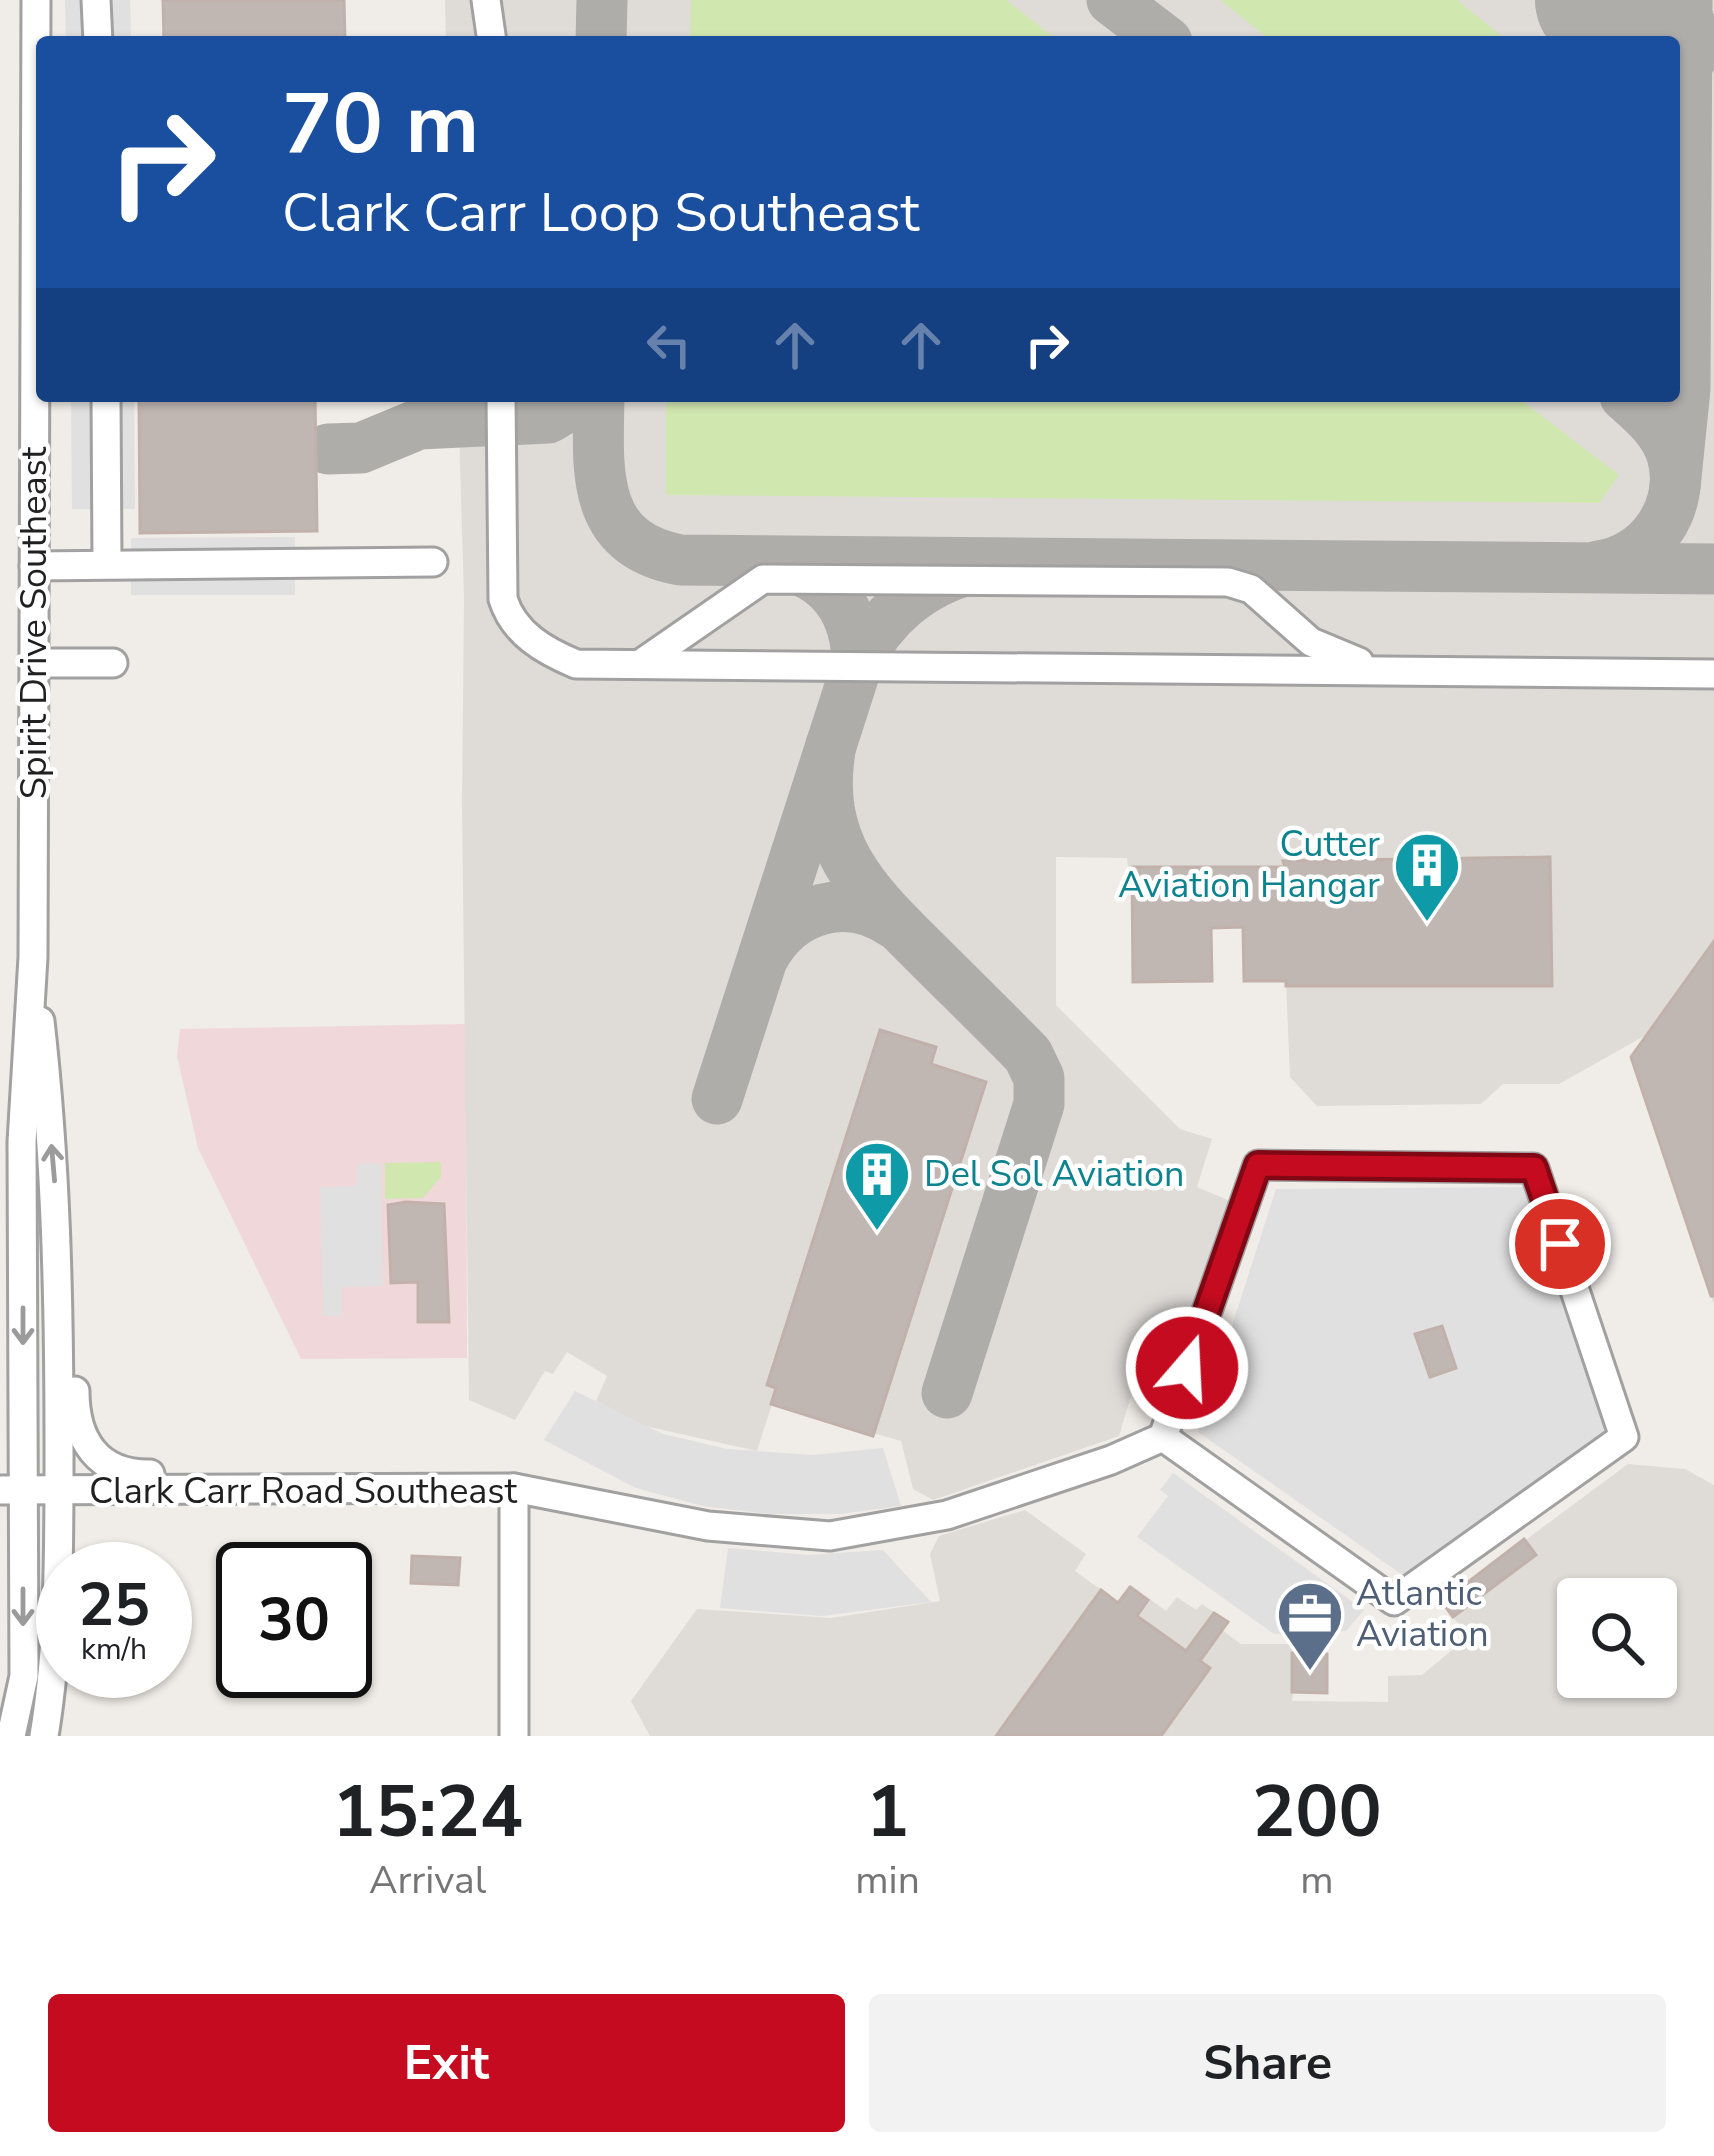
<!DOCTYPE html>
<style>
body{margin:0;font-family:"Nunito Sans",sans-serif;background:#f2f2f2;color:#202124;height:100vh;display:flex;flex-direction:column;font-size:45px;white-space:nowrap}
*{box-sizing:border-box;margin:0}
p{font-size:39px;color:#757577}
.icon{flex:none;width:66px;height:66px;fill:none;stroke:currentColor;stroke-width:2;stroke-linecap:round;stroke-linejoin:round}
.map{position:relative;height:1736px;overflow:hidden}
.side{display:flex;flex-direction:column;background:#fff;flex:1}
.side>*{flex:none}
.hud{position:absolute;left:36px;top:36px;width:1644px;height:366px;border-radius:12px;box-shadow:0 3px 9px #0004;background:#1a4fa0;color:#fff;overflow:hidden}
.buttons{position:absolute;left:1557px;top:1578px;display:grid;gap:24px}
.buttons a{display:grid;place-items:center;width:120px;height:120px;border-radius:12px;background:#fff;box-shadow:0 3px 9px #0004;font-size:60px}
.speed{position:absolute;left:36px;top:1542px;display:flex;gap:24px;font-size:60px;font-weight:700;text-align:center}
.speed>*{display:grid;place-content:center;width:156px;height:156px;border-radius:50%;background:#fff;box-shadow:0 3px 9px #0004;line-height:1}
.speed small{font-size:30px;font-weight:400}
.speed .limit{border:6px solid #111;border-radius:18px;background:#fff;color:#111}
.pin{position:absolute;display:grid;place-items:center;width:102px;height:102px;color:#fff;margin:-51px;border:6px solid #fff;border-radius:50%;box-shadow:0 3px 12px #0007}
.me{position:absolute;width:132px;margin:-66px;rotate:19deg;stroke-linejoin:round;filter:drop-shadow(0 0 9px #0008)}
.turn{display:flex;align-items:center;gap:42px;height:252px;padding:0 48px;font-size:54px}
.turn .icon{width:156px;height:156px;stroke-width:2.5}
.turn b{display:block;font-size:84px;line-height:102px}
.lanes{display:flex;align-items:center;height:114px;padding:0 48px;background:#0003;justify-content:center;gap:60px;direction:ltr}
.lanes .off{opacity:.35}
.eta{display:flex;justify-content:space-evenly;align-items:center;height:204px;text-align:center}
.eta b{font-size:72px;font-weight:700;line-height:84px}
.primary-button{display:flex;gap:24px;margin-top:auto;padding:24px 48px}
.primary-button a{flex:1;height:138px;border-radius:12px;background:#c50b1f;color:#fff;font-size:48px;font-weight:700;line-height:138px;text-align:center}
.primary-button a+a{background:#f2f2f2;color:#202124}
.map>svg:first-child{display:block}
.commercial{fill:#f0d7d9}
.airport{fill:#dfdcd8;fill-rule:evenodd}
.grass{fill:#d1e7b0}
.parking{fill:#e0e0e0}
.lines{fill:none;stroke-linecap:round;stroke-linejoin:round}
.taxiway{stroke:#afadaa;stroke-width:51}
.runway{stroke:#afadaa;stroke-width:132}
.building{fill:#c0b7b3;stroke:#c1b1aa;stroke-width:3}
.minor-casing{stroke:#a1a1a1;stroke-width:33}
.minor{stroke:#fff;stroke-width:27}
.oneway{stroke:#9b9b9b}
.route-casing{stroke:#800714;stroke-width:30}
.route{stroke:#c50b1f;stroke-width:21}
.labels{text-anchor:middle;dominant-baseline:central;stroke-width:9;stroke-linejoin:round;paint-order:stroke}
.street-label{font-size:36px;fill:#202020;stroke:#fff}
.culture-label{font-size:36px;fill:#0d838f;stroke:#fff;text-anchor:end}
.service-label{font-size:36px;fill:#4e5e75;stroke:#fff;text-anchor:start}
</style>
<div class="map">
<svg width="1714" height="1736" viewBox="0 0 1714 1736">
<rect width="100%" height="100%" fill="#f0ece7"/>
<path class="commercial" d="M466,1024l1,334 -166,1 -103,-211 -21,-92 3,-27z"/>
<g class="airport">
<path d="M445,0h1269v1305l-83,-248 15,-22 -87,49h-56l-22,20 -164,2 -27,-29 -4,-96h-42l-1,-53h-32l1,53 -79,1 -1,-114 -4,-1 -1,-9 -71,-1v148l124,124 32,10 -15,48 33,14 -61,194 -24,-7 -14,8 -12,40 -186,64 -20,-11 -12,-48 -129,-37 -15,47 -112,-25 -49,-25 11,-25 -40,-24 -14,22 -8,-3 -30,49 -46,-20 -7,-596 2,-206 -6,-202h1216v-354h-1228z"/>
<path d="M1628,1464l57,5 29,16v251h-1064l-19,-35 66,-92 134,9 109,-17 -10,-47 9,-18 86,-26 61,44 -11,17 43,31 13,-17 35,26 11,-14 19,13 6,-6 26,18 -6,8 19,14h51l1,9 34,1v39l-34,-1 -1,9 96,1v-26l34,-1 46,-38 -26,-35zM1578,1599h78v78h-78z"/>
</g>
<g class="grass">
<path d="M691,0h315l54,42h-370z"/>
<path d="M1220,0h237l52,42h-236z"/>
<path d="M666,396h850l103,79 -20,28 -933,-8z"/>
<path d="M441,1162v15l-18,21 -38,1v-36z"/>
</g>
<g class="parking">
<path d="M65,0h65l1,42h-65z"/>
<path d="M71,396h63l1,113h-63z"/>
<path d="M295,537v58h-164v-57z"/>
<path d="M381,1163l2,123 -41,1v29h-19l-3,-129 37,-1v-22z"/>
<path d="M1529,1187l79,242 -201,149 -209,-146 78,-243z"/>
<path d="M575,1391l88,43 64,15 86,6 70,-7 18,58 -62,8h-69l-67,-8 -67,-18 -92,-48z"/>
<path d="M1173,1473l191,137 -18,21 -72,3 -137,-97 31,-41 -8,-6z"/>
<path d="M728,1548l80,7 75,-5 48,52 -109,14 -102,-8z"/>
</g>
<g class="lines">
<g class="taxiway">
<path d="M1112,0l55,42"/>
<path d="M601,42l1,-42"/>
<path d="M599,396c-1,73 -10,147 81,164l1034,9"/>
<path d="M328,449l33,-1 58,-24 129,-6 37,-22"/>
<path d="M1675,487l10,-98 2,-389"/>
<path d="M780,564c52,11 77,49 77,101"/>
<path d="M1598,566c52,-6 89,-60 74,-111 -8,-26 -28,-42 -47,-59"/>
<path d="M831,745c-18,98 32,146 97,210 33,33 67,66 100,100l11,23v26l-92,289"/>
<path d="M764,956c27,-49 84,-65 131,-32"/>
<path d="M717,1099l140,-434c23,-48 63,-83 115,-96"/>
</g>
<path class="runway" d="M1601,0l53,42"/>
</g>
<g class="building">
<path d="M163,0h181l1,42h-181z"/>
<path d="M139,396h176l2,135 -177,2z"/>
<path d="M1550,857l2,129h-266v-5h-42l-1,-54 -32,1 1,53 -79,1 -1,-115h153l-2,-6z"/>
<path d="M1714,941v355h-3l-80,-239z"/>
<path d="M880,1030l56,17 -5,17 55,18 -113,354 -102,-32 5,-16 -9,-3z"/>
<path d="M406,1202l38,2 5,118h-31v-40l-27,1 -3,-78z"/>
<path d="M1442,1326l14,42 -26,9 -15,-43z"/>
<path d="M1524,1539l12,16 -83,62 -11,-15z"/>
<path d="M412,1556l48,2 -2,27 -47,-2z"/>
<path d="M1130,1587l18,13 -11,16 49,35 28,-38 14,9 -28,39 10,7 -49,68h-165l105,-146 17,13z"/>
<path d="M1292,1653l35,1v39l-35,-1z"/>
</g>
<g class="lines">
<defs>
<g id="minor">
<path d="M96,0l2,42"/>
<path d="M486,0l6,42"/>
<path d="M106,396l1,167"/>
<path d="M501,396l2,203c11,35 42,52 73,65l1138,10"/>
<path d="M34,566l399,-4"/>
<path d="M34,663h79"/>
<path d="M640,664l123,-85 465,3 23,7 60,53 48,20"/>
<path d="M40,1021c16,141 19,280 19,422 0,98 1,196 -15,293"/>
<path d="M1258,1165l276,3 90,269 -230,164 -231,-164z"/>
<path d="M75,1391c0,48 22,84 75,83"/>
<path d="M0,1490l514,-2 194,38 122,10 117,-21 164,-55 52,-23"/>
<path d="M11,1736l13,-60 -2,-534 11,-185 3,-957"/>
<path d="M514,1736v-248"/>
</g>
</defs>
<use href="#minor" class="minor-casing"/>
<use href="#minor" class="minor"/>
</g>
<defs><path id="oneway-shaft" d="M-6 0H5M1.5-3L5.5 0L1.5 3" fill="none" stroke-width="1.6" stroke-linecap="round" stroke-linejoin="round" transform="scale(3)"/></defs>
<g class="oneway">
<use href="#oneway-shaft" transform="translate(53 1163) rotate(-95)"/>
<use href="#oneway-shaft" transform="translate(23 1326) rotate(90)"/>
<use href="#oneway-shaft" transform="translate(23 1607) rotate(90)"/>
</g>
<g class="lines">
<defs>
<path id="route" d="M1187,1368l71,-203 276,3 26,76"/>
</defs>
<use href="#route" class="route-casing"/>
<use href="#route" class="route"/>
</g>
<defs>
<symbol id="building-pin" viewBox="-11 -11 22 30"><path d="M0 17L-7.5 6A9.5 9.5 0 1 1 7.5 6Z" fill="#0f9aa8" stroke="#fff"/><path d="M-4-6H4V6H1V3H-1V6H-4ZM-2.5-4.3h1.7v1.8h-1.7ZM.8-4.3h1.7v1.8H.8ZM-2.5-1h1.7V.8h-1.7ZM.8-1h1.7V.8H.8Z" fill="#fff"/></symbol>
<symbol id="office-pin" viewBox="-11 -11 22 30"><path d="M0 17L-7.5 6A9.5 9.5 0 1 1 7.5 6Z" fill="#5c6f8a" stroke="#fff"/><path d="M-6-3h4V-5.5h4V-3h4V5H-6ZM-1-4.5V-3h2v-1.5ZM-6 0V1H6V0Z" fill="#fff"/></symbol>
</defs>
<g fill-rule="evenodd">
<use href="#building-pin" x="1389" y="827" width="76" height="104"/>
<use href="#building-pin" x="839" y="1136" width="76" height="104"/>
<use href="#office-pin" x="1272" y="1576" width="76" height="104"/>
</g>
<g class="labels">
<g class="street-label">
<text transform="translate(34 623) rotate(-90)">Spirit Drive Southeast</text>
<text x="303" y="1491">Clark Carr Road Southeast</text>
</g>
<g class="culture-label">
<text x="1380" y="844">Cutter<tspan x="1380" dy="41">Aviation Hangar</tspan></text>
<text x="924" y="1174" text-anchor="start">Del Sol Aviation</text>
</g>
<g class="service-label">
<text x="1356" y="1593">Atlantic<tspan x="1356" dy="41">Aviation</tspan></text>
</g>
</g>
</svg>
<div class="buttons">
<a><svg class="icon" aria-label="search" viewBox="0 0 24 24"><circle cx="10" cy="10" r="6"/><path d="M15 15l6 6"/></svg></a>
</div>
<div class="speed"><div>25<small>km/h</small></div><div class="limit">30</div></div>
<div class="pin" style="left:1560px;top:1244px;background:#d93025"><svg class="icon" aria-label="arrive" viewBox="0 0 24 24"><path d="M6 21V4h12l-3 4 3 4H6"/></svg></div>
<svg class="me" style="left:1187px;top:1368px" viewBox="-20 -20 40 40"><circle r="17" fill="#c50b1f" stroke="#fff" stroke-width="3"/><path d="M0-11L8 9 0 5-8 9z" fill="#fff"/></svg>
<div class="hud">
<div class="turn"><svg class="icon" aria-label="right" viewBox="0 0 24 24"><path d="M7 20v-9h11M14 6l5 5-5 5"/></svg><div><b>70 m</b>Clark Carr Loop Southeast</div></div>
<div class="lanes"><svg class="icon off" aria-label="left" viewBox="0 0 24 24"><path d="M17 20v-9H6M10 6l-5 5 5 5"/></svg><svg class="icon off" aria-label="ahead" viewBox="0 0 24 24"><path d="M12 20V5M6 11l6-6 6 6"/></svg><svg class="icon off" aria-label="ahead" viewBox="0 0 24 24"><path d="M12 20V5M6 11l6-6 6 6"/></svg><svg class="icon" aria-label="right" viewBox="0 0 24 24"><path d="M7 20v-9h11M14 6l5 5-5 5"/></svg></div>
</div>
</div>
<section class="side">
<div class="eta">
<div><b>15:24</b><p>Arrival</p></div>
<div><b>1</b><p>min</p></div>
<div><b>200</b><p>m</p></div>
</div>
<div class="primary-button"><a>Exit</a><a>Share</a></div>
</section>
